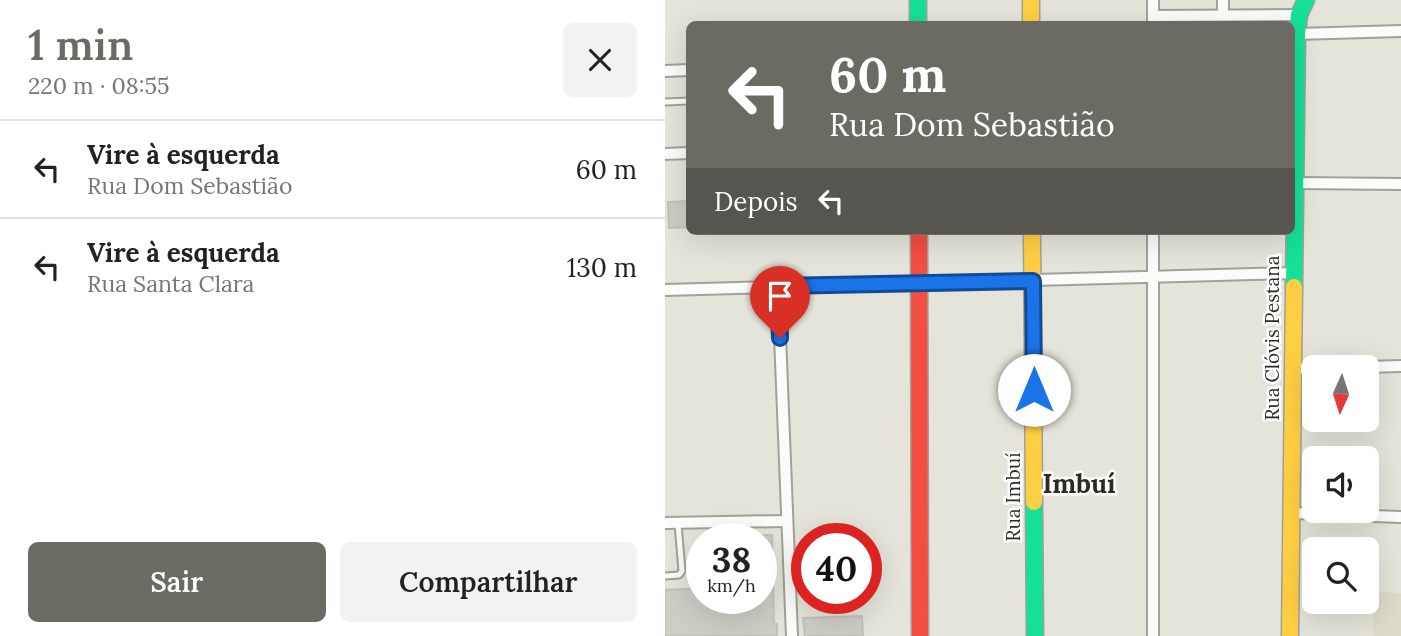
<!DOCTYPE html>
<html lang="pt">
<meta charset="utf-8">
<style>
body{margin:0;font-family:Lora,serif;background:#f2f2f2;color:#222;height:100vh;display:flex;flex-direction:column;font-size:26px;white-space:nowrap}
*{box-sizing:border-box;margin:0}
p{font-size:23px;color:#767676}
.icon{flex:none;width:38px;height:38px;fill:none;stroke:currentColor;stroke-width:2;stroke-linecap:round;stroke-linejoin:round}
.map{position:relative;flex:1;overflow:hidden}
.details{display:flex;flex-direction:column;background:#fff;width:665px}
.details>*{flex:none}
.banner{position:absolute;left:21px;top:21px;width:609px;height:214px;border-radius:10px;box-shadow:0 7px 28px #0002;background:#6c6b63;color:#fff;overflow:hidden}
.needle{width:46px;rotate:183deg}
.controls{position:absolute;left:637px;top:355px;display:grid;gap:14px}
.controls a{display:grid;place-items:center;width:77px;height:77px;border-radius:10px;background:#fff;box-shadow:0 7px 28px #0002;font-size:35px}
.speed{position:absolute;left:21px;top:523px;display:flex;gap:14px;font-size:35px;font-weight:700;text-align:center}
.speed>*{display:grid;place-content:center;width:91px;height:91px;border-radius:50%;background:#fff;box-shadow:0 7px 28px #0002;line-height:1}
.speed small{font-size:18px;font-weight:400}
.speed .limit{border:10px solid #d22;background:#fff;color:#111}
.pin{position:absolute;display:grid;place-items:center;width:60px;height:60px;color:#fff;margin:-72px -30px;border-radius:50% 50% 50% 0;rotate:-45deg;box-shadow:0 0 7px #0007}
.pin .icon{rotate:45deg}
.me{position:absolute;width:77px;margin:-38px;rotate:0deg;stroke-linejoin:round;filter:drop-shadow(0 0 5px #0008)}
.turn{display:flex;align-items:center;gap:24px;height:147px;padding:0 28px;font-size:32px}
.turn .icon{width:91px;height:91px;stroke-width:2.5}
.turn b{display:block;font-size:49px;line-height:60px}
.then{display:flex;align-items:center;height:66px;padding:0 28px;background:#0003;gap:14px;font-size:26px}
.round{display:grid;place-items:center;flex:none;width:74px;height:74px;border-radius:10px;background:#f2f2f2}
.head{display:flex;align-items:center;justify-content:space-between;height:119px;padding:0 28px}
h1{font-size:42px;font-weight:600;line-height:52px;color:#6c6b63}
.action{display:flex;gap:14px;margin-top:auto;padding:14px 28px}
.action a{flex:1;height:80px;border-radius:10px;background:#6c6b63;color:#fff;font-size:28px;font-weight:600;line-height:80px;text-align:center}
.action a+a{background:#f2f2f2;color:#222}
ul{padding:0;list-style:none}
li{display:flex;align-items:center;gap:21px;height:98px;padding:0 28px;border-top:2px solid #e0e0e0}
li div{flex:1}
li b{display:block;font-size:26px}
li em{font-style:normal}
main{display:flex;flex:1;min-height:0}
.map>svg:first-child{display:block}
.built{fill:#dddbc9}
.building{fill:#cecdc5;stroke:#c3c2ba;stroke-width:2}
.lines{fill:none;stroke-linecap:round;stroke-linejoin:round}
.lane-casing{stroke:#a1a099;stroke-width:9}
.street-casing{stroke:#a1a099;stroke-width:14}
.fast-casing{stroke:#a1a099;stroke-width:19}
.slow-casing{stroke:#a1a099;stroke-width:19}
.jam-casing{stroke:#a1a099;stroke-width:19}
.lane{stroke:#fbfbf9;stroke-width:5}
.street{stroke:#fbfbf9;stroke-width:10}
.fast{stroke:#16e098;stroke-width:16}
.slow{stroke:#ffcf43;stroke-width:16}
.jam{stroke:#f24e42;stroke-width:16}
.route-casing{stroke:#114b97;stroke-width:18}
.route{stroke:#1a73e8;stroke-width:12}
.labels{text-anchor:middle;dominant-baseline:central;stroke-width:5;stroke-linejoin:round;paint-order:stroke}
.street-label{font-size:19px;fill:#2b2a23;stroke:#fff}
.district-label{font-size:26px;font-weight:bold;fill:#2b2a23;stroke:#fff}
</style>
<main>
<section class="details">
<div class="head"><div><h1>1 min</h1><p>220 m · 08:55</p></div><a class="round"><svg class="icon" aria-label="close" viewBox="0 0 24 24"><path d="M6 6l12 12M18 6L6 18"/></svg></a></div>
<ul>
<li><svg class="icon" aria-label="left" viewBox="0 0 24 24"><path d="M17 20v-9H6M10 6l-5 5 5 5"/></svg><div><b>Vire à esquerda</b><p>Rua Dom Sebastião</p></div><em>60 m</em></li>
<li><svg class="icon" aria-label="left" viewBox="0 0 24 24"><path d="M17 20v-9H6M10 6l-5 5 5 5"/></svg><div><b>Vire à esquerda</b><p>Rua Santa Clara</p></div><em>130 m</em></li>
</ul>
<div class="action"><a>Sair</a><a>Compartilhar</a></div>
</section>
<div class="map">
<svg width="736" height="636" viewBox="0 0 736 636">
<rect width="100%" height="100%" fill="#e5e4da"/>
<path class="built" d="M709,592l27,1v43h-28z"/>
<g class="building">
<path d="M24,201v26l-20,1 -1,-26z"/>
<path d="M96,535h11l2,89h3v12h-112v-46l37,-2v10h59z"/>
<path d="M197,616l1,20h-58l-2,-18z"/>
</g>
<g class="lines">
<defs>
<g id="lane">
<path d="M0,102l24,-1"/>
<path d="M0,576l14,-1 3,-4 -4,-47"/>
</g>
<g id="street">
<path d="M488,0v24"/>
<path d="M558,15v-15"/>
<path d="M488,16l146,-1"/>
<path d="M632,34l104,-3"/>
<path d="M0,71l24,-1"/>
<path d="M0,154l24,-1"/>
<path d="M629,183l107,1"/>
<path d="M488,231v405"/>
<path d="M113,286l14,350"/>
<path d="M0,290l629,-17"/>
<path d="M668,368l68,-2"/>
<path d="M628,369l21,-1"/>
<path d="M627,513l109,4"/>
<path d="M0,523l121,-2"/>
</g>
<g id="fast">
<path d="M253,0v24"/>
<path d="M629,287l3,-253 2,-19 7,-15"/>
<path d="M369,502l1,134"/>
</g>
<g id="slow">
<path d="M366,0v24"/>
<path d="M367,231l2,271"/>
<path d="M625,636l4,-349"/>
</g>
<path id="jam" d="M254,231l1,405"/>
</defs>
<use href="#lane" class="lane-casing"/>
<use href="#street" class="street-casing"/>
<use href="#fast" class="fast-casing"/>
<use href="#slow" class="slow-casing"/>
<use href="#jam" class="jam-casing"/>
<use href="#lane" class="lane"/>
<use href="#street" class="street"/>
<use href="#fast" class="fast"/>
<use href="#slow" class="slow"/>
<use href="#jam" class="jam"/>
</g>
<g class="lines">
<defs>
<path id="route" d="M115,338l-2,-52 255,-5 1,109"/>
</defs>
<use href="#route" class="route-casing"/>
<use href="#route" class="route"/>
</g>
<g class="labels">
<g class="street-label">
<text transform="translate(607 338) rotate(-90)">Rua Clóvis Pestana</text>
<text transform="translate(348 497) rotate(-90)">Rua Imbuí</text>
</g>
<g class="district-label">
<text x="414" y="483">Imbuí</text>
</g>
</g>
</svg>
<div class="controls">
<a><svg class="needle" viewBox="-14 -14 28 28"><path d="M0-13l5 13h-10z" fill="#e53935"/><path d="M0 13l5-13h-10z" fill="#767676"/></svg></a>
<a><svg class="icon" aria-label="sound" viewBox="0 0 24 24"><path d="M4 9h4l5-4v14l-5-4H4zM17 9q2 3 0 6"/></svg></a>
<a><svg class="icon" aria-label="search" viewBox="0 0 24 24"><circle cx="10" cy="10" r="6"/><path d="M15 15l6 6"/></svg></a>
</div>
<div class="speed"><div>38<small>km/h</small></div><div class="limit">40</div></div>
<div class="pin" style="left:115px;top:338px;background:#d93025"><svg class="icon" aria-label="arrive" viewBox="0 0 24 24"><path d="M6 21V4h12l-3 4 3 4H6"/></svg></div>
<svg class="me" style="left:369px;top:390px" viewBox="-20 -20 40 40"><circle r="19" fill="#fff"/><path d="M0-13L10 11 0 6-10 11z" fill="#1a73e8"/></svg>
<div class="banner">
<div class="turn"><svg class="icon" aria-label="left" viewBox="0 0 24 24"><path d="M17 20v-9H6M10 6l-5 5 5 5"/></svg><div><b>60 m</b>Rua Dom Sebastião</div></div>
<div class="then">Depois<svg class="icon" aria-label="left" viewBox="0 0 24 24"><path d="M17 20v-9H6M10 6l-5 5 5 5"/></svg></div>
</div>
</div>
</main>
